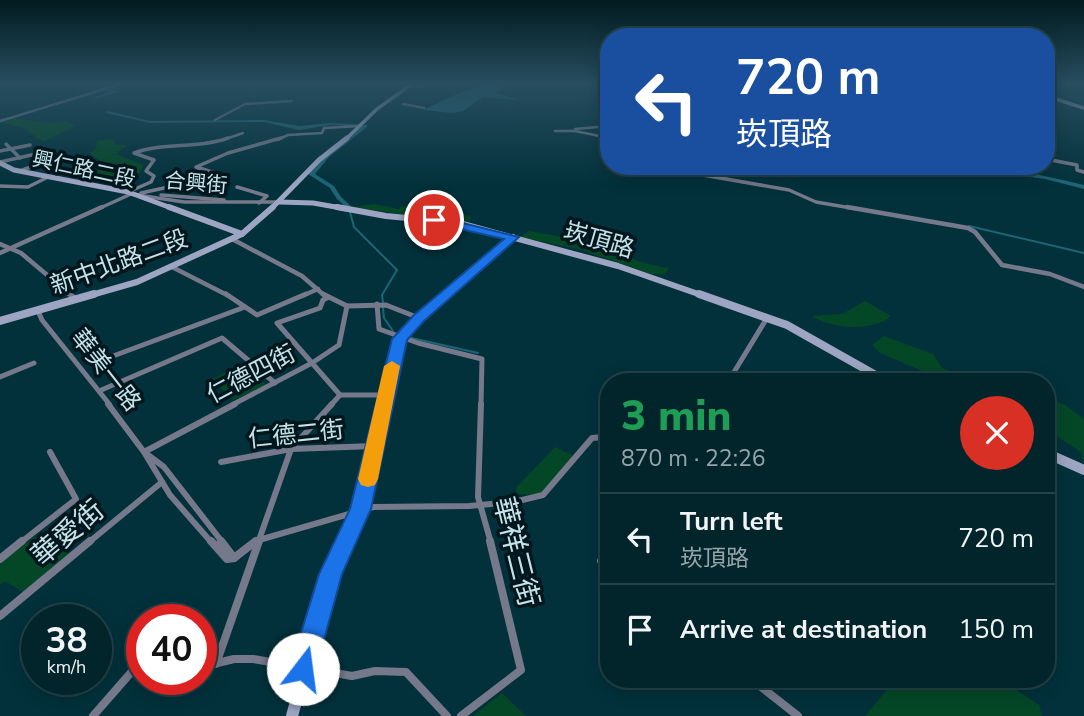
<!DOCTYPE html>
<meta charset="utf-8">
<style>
body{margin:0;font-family:"Nunito Sans","Noto Sans TC",sans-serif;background:#103138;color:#f1f3f6;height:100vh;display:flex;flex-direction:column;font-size:26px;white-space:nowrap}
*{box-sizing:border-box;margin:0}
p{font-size:23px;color:#96a5a9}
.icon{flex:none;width:38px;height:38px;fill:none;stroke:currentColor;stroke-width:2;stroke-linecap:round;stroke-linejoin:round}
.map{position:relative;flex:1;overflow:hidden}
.sheet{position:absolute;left:600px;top:373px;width:455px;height:315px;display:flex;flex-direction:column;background:#02252c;border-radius:28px;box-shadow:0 4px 18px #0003,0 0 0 2px #234248}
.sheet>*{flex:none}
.guide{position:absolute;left:600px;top:28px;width:455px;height:147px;border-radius:28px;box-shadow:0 4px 18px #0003,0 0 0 2px #234248;background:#1a4fa0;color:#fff;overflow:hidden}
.speed{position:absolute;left:21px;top:604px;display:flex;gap:14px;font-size:35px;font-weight:700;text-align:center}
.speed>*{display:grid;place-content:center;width:91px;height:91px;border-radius:50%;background:#02252c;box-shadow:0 4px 18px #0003,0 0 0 2px #234248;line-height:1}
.speed small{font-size:18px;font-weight:400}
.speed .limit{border:10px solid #d22;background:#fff;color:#111}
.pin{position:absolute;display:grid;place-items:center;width:60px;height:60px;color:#fff;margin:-30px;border:4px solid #fff;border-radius:50%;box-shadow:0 2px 7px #0007}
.me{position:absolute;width:77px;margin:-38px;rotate:15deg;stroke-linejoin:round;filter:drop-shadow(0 0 5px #0008)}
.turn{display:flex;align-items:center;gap:24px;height:147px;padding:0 21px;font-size:32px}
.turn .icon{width:91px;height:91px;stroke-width:2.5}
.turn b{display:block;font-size:49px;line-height:60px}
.round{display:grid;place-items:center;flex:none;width:74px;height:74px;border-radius:37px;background:#103138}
.summary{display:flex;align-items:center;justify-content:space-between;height:119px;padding:0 21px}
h1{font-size:42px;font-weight:800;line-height:52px;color:#1e9e55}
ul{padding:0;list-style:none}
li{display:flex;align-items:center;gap:21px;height:91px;padding:0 21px;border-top:2px solid #234248}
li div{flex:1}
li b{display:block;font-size:26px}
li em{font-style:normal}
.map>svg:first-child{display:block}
.green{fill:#044727}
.water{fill:#1d6474}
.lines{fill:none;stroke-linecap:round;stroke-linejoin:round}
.stream{stroke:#1d6474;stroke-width:2}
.river{fill:#1d6474;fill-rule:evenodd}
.street-far5{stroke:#75798b;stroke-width:2.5}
.street-far4{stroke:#75798b;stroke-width:3.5}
.street-far3{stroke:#75798b;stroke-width:4.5}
.street-far2{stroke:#75798b;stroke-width:5}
.street-far1{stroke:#75798b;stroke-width:6}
.street{stroke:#75798b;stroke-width:8}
.secondary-far5{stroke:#9ea5c2;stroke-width:3.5}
.secondary-far4{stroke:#9ea5c2;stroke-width:5}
.secondary-far3{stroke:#9ea5c2;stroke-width:6}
.secondary-far2{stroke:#9ea5c2;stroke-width:8}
.secondary-far1{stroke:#9ea5c2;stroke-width:10}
.secondary{stroke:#9ea5c2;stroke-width:12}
.route{fill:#1a73e8;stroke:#114b97;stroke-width:2}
.slow{fill:#f59e0b}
.labels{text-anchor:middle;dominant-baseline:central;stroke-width:7;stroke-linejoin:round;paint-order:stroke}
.far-street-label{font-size:21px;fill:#c7e3ea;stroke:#01171d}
.street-label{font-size:24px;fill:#c7e3ea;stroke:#01171d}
.near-street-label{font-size:28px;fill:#c7e3ea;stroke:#01171d}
</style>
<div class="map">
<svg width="1084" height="716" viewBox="0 0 1084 716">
<rect width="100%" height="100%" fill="#02313b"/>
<g class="green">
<path d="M14,118l33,5 20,-2 8,5 -32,16 -20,-14 -23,-6z"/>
<path d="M109,139l5,1v4l13,1 -11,9 28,11 -9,15 -12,2 -5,-3 -14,3 -36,-6 18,-10 17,-3 -13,-10 6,-4 1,-8z"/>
<path d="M374,204l25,5 3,-3 69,10 -2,8 -117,-17z"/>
<path d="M529,231c29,5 59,10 87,21 18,8 33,13 53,16l-4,6h-14l-73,-25 -58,-12z"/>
<path d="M865,301l26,15c-18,16 -60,13 -79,0l30,-2z"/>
<path d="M884,336l49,18 9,14 28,10 5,-6 25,9h-54l-66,-28 -8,-8z"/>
<path d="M245,363l21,22 -33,15 -21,-21z"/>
<path d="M1047,398l18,7 19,14v46l-3,-13 -34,-22z"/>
<path d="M555,447l19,9 -31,36 -7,3 -19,-1 -1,-6z"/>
<path d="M37,535l33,17 -47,40 -18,-11 -5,4v-22z"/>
<path d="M896,679h104l39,26 3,11h-177z"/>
<path d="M502,693l24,23h-53z"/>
</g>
<path class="water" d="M483,84l22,1 -10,8 25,7 -37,-3 -20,14 -10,2 -30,-3 27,-13z"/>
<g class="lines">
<g class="stream">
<path d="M350,212l4,15 43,43 -15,25 1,7"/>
<path d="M969,226l115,27"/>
<path d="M383,308l1,10 9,13"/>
<path d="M407,337l71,16"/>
</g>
<g class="river">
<path d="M102,84h4v4l11,4 -22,7v-2l15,-5 -8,-2z"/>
<path d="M108,111l42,10 114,-1 35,6 32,-3 36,2v2l-38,30 -14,17 19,12 7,11 10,9 -5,1 -9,-8 -7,-11 -22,-14 17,-19 35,-28 -29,-2 -32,5 -35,-8 -114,1 -44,-10z"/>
<path d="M958,166c43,0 85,9 126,19v4l-39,-10z"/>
</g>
<g class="street-far5">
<path d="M409,86l13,1"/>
<path d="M403,104l21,4"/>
<path d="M215,120l30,-16 47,-3"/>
<path d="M0,121l121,-37"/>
<path d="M575,129l34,-3"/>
<path d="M555,131h20l34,7"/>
<path d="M223,140l20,-7"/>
<path d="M277,140l11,-5 34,-2 2,-5 36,-2"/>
</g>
<g class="street-far4">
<path d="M6,144l14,14"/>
<path d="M0,151l30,-6"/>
<path d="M1046,159l31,6v5l7,2"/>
<path d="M0,162l40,-9 9,7 -29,11"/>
<path d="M677,166l26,9 86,15 27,12 41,7"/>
<path d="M175,183l23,-12"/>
<path d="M0,186l28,1 20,-10"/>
<path d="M237,187l30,9 -8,7"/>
<path d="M128,192l23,-10 3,-6 -8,-5 8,-11 -20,-7c30,-11 63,-4 94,-15"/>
<path d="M141,193l46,-10 25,-11 -16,-5 32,-14 53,-15"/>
<path d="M161,195l63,5"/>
<path d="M98,209l33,-15 53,8h95"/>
</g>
<g class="street-far3">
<path d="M847,207l121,21 7,4 27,33 48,9 34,13"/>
<path d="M232,239l70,37 23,20"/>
<path d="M435,240l24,-17"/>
<path d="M0,244l21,9 51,43"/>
<path d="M0,253l102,-46"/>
<path d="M172,267l57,29"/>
<path d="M302,296l16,-7"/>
</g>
<g class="street-far2">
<path d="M69,294l8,5"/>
<path d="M226,294l31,21 49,-21"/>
<path d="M323,294l24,12 39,-1 33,13"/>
<path d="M327,298l-4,2 -3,8 -43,15 63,72h47"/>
<path d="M377,304l2,25 39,14 64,16 -1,46"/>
<path d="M38,311l4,9 68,85"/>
<path d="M105,359l140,-52"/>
<path d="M0,377l34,-14"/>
<path d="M728,382l39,-64"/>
<path d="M99,391l123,-53 53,45"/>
<path d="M232,405l80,-42 27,-18 8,-39"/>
<path d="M331,405l9,-10"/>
</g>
<g class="street-far1">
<path d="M108,404l36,48 91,-48"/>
<path d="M481,404l-3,93 13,46"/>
<path d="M221,462l70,-13 83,-3"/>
<path d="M20,543l56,-44 -26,-47"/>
<path d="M88,543l74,-61"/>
<path d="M212,543l-42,-48 -26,-43 20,15 59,76"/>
<path d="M253,543l6,-3 32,-91 41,-45"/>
<path d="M258,543l1,-3 114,-33 96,-1 45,-4 29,-7 49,-57 12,-1 5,4"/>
</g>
<g class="street">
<path d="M211,541l16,18 7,-1 -13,-17"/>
<path d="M234,558l22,-17"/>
<path d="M0,559l22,-18"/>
<path d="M601,561l8,6"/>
<path d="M0,616l90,-75"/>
<path d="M216,664l43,-123"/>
<path d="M201,667l33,-8h19l99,17 23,-5 31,1 41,44"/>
<path d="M751,679l47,37"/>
<path d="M93,716l49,-56"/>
<path d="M461,716l60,-46 -31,-129"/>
</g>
<g class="secondary-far5">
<path d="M1046,96l38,12"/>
<path d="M345,140l32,-31 35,-25"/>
</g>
<g class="secondary-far4">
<path d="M0,163l14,7 114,22 46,17"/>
<path d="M279,202l34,1 34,6"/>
<path d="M271,209l48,-49 28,-22"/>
</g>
<g class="secondary-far3">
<path d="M169,207l73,27"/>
<path d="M337,207l49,9 73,7 159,43 86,30"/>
<path d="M88,296l49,-14 105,-48 31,-27"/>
<path d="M445,296l68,-59"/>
</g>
<g class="secondary-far2">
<path d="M699,294l88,31 101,57"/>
<path d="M0,321l94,-27"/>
<path d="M384,405l15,-66 48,-45"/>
</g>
<g class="secondary-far1">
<path d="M1046,453l38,17"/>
<path d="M345,543l15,-34 24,-105"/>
</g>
<path class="secondary" d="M292,716l39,-142 15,-33"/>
</g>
<linearGradient id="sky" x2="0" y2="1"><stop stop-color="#011b20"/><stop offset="0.45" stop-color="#284e60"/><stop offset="1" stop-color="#284e60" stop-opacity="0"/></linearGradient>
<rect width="1084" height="185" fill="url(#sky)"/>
<path class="route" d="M434,216l85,21 -95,84 -17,19 -36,169 -29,65 -26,95 -4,9 -9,4 -10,-4 -3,-9 29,-95 31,-65 42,-170 22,-24 90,-76 -74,-17v-5z"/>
<path class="slow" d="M392,361l8,5 -22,113 -3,6 -7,2 -7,-2 -3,-6 26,-113z"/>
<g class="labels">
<g class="far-street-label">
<text transform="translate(84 169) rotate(12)">興仁路二段</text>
<text transform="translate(196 183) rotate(5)">合興街</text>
</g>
<g class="street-label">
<text transform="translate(599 240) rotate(16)">崁頂路</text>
<text transform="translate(119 262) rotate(-20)">新中北路二段</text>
<text transform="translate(106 370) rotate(52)">華美一路</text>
<text transform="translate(251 374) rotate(-28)">仁德四街</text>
<text transform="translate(296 434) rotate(-6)">仁德二街</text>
</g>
<g class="near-street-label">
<text transform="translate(68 533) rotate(-40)">華愛街</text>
<text transform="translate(516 552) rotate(76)">華祥三街</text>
</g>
</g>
</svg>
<div class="speed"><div>38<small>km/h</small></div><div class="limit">40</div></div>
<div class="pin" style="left:434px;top:220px;background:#d93025"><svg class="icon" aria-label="arrive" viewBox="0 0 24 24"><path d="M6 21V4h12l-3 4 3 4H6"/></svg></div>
<svg class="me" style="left:303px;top:669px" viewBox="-20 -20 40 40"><circle r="19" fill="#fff"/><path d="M0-13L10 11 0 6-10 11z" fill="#1a73e8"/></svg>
<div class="guide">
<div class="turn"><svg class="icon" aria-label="left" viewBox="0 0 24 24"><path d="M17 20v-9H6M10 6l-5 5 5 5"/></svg><div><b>720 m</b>崁頂路</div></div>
</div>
<section class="sheet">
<div class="summary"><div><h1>3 min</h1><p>870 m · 22:26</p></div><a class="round" style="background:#d93025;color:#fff"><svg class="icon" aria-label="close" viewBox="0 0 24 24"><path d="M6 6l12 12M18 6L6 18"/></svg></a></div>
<ul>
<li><svg class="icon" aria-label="left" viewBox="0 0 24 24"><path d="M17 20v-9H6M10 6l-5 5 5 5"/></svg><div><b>Turn left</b><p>崁頂路</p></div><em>720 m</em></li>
<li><svg class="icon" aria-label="arrive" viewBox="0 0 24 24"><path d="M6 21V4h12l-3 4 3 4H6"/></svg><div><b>Arrive at destination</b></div><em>150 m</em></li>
</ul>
</section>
</div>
